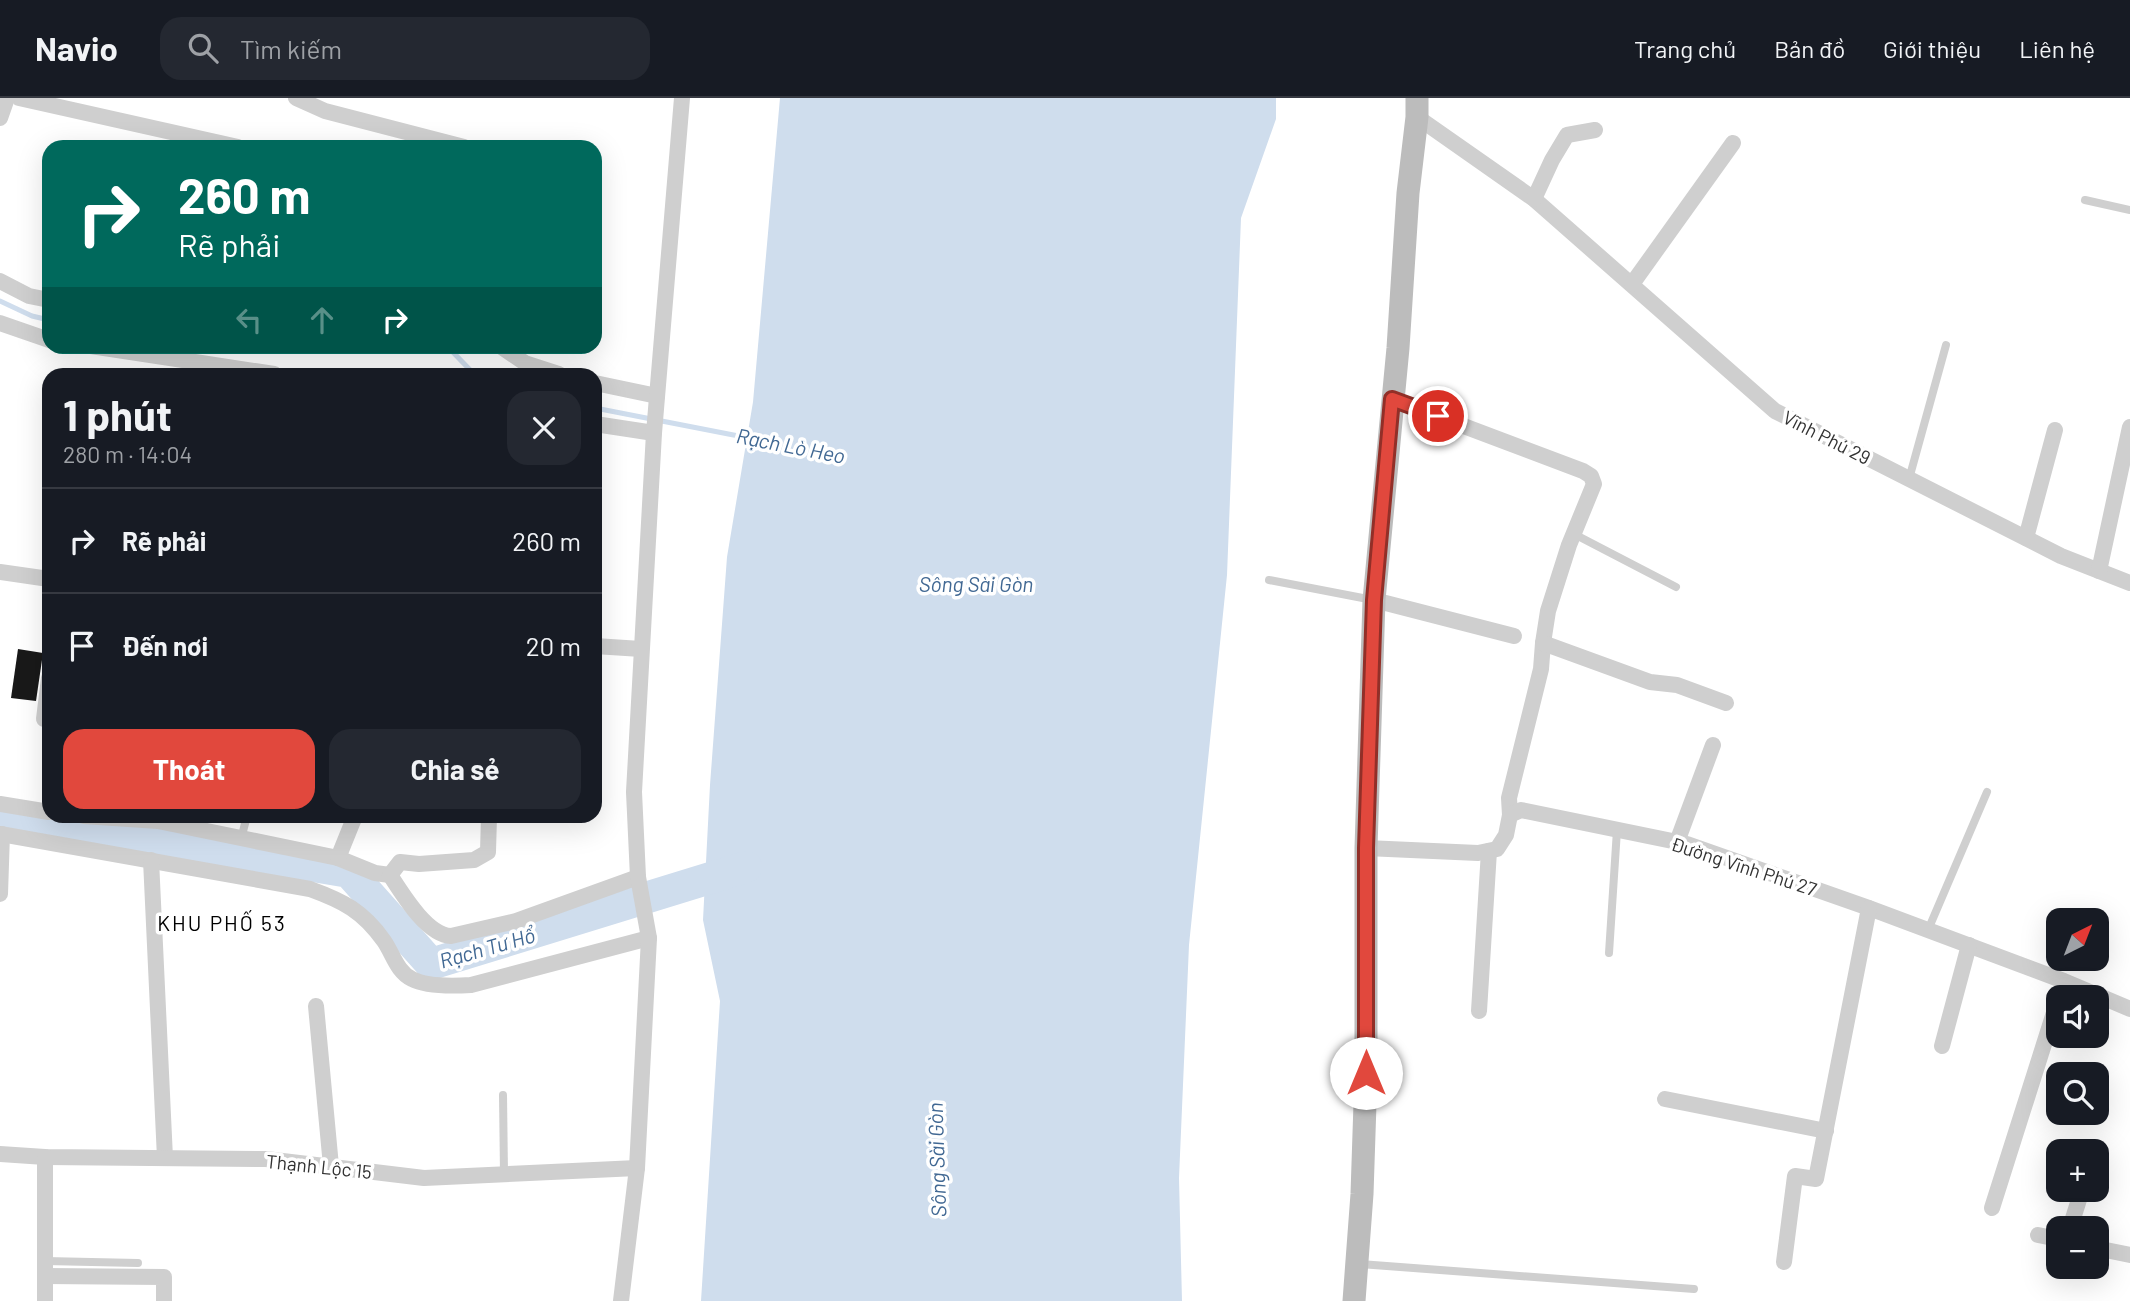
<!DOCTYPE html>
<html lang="vi">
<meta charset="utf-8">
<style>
body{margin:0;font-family:Barlow,sans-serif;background:#242831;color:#f1f3f6;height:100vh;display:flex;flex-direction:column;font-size:26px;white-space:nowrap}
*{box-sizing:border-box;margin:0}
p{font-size:23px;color:#9ea1a6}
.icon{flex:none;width:38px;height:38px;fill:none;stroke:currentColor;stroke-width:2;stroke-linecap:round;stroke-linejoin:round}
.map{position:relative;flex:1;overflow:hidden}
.sheet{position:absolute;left:42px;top:270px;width:560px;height:455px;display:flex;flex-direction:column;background:#171b24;border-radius:21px;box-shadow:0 7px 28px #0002}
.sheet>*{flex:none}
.banner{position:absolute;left:42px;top:42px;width:560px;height:214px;border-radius:21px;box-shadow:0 7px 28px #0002;background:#00695c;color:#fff;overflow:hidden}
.needle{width:46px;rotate:42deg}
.buttons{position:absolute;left:2046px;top:810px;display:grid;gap:14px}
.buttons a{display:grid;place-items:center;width:63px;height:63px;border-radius:14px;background:#171b24;box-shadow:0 7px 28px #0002;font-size:35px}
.pin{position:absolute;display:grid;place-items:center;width:60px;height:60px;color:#fff;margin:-30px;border:4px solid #fff;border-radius:50%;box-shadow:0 2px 7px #0007}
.me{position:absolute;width:77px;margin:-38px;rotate:0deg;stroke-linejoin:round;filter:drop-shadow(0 0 5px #0008)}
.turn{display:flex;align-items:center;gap:24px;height:147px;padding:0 21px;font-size:32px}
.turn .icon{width:91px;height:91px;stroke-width:2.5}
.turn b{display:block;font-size:49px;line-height:60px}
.lanes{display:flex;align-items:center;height:66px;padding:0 21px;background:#0003;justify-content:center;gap:35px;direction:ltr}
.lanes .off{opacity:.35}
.round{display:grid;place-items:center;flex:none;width:74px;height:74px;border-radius:21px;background:#242831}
.summary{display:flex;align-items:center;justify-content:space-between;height:119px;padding:0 21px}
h1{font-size:42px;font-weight:700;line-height:52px}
.cta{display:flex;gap:14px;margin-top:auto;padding:14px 21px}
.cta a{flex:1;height:80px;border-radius:21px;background:#e1483d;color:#fff;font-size:28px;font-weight:700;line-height:80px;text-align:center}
.cta a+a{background:#242831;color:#f1f3f6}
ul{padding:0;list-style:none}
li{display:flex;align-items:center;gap:21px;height:105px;padding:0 21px;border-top:2px solid #363941}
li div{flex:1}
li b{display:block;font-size:26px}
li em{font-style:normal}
header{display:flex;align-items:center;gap:42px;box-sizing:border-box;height:98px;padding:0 35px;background:#171b24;border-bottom:2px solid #363941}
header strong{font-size:33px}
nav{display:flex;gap:38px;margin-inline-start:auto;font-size:24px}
.search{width:490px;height:63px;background:#242831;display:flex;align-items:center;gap:18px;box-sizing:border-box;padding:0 24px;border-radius:21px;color:#9ea1a6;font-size:26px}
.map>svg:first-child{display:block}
.water{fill:#cfdded}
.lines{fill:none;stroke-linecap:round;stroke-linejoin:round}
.stream{stroke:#cfdded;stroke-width:5}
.river{stroke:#cfdded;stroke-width:32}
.building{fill:#191919}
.lane{stroke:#cfcfcf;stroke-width:8}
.street{stroke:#cfcfcf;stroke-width:16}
.secondary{stroke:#bcbcbc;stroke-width:23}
.route-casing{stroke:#922f28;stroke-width:18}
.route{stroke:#e1483d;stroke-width:12}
.labels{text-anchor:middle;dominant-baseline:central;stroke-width:7;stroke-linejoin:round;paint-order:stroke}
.street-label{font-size:19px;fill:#323232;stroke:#fff}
.water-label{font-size:21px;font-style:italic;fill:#416893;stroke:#fff}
.neighbourhood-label{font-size:21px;letter-spacing:2px;fill:#000;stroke:#fff}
</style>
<header>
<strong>Navio</strong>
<div class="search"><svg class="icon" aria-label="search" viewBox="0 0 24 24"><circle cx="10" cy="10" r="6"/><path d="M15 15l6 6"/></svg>Tìm kiếm</div>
<nav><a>Trang chủ</a><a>Bản đồ</a><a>Giới thiệu</a><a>Liên hệ</a></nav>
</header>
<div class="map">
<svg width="2130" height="1203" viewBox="0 0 2130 1203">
<rect width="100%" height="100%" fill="#fff"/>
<path class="water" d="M780,0h496v21l-35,99 -14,357 -38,370 -10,233 3,123h-481l19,-300 -17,-81 7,-135 17,-228 26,-155z"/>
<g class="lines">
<g class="stream">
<path d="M0,203l32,15 17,4"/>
<path d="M238,248l28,3 9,-3"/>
<path d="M447,248l27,28"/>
<path d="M595,310l159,31"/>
</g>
<path class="river" d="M0,715l349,59 82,92 315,-97"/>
</g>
<path class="building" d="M18,551l25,4 -7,48 -25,-3z"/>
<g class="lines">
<g class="lane">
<path d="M2085,102l45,10"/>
<path d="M1909,381l37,-134"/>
<path d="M1574,436l102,53"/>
<path d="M1269,482l104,20"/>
<path d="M241,741l6,-23"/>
<path d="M1928,832l59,-138"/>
<path d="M1609,855l8,-123"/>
<path d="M503,997l1,79"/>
<path d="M45,1163l93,2"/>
<path d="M1360,1166l334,25"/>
</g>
<g class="street">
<path d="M19,0l219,49"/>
<path d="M296,0l29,13 139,36"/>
<path d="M1417,19l117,82 241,212 286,145 69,27"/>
<path d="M0,20l7,-20"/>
<path d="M1534,101l18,-39 15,-25 28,-5"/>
<path d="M0,183l29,15 20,4"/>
<path d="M1632,186l101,-141"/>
<path d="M0,225l49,17"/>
<path d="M91,248l183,28"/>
<path d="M500,248l25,17 34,11"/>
<path d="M595,285l62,13"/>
<path d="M1392,301l191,72 8,5 3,8 -25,61 -21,66 -5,32 -2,26 -32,129 1,17"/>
<path d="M595,326l59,9"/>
<path d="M2026,440l29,-108"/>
<path d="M2099,473l31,-144"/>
<path d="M0,474l49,7"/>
<path d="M1374,502l140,36"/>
<path d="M1543,545l107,39 27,3 49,18"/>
<path d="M595,548l46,3"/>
<path d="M44,621l5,-41"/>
<path d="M0,706l49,8"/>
<path d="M84,718l74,5 180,37 37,15 15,2"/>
<path d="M489,718l-1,36 -14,8 -55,4 -19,-2 -10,13c13,20 37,60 61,61l65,-15 122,-44"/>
<path d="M0,736l310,55c33,12 53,22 74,52 9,13 13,31 28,38 15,8 43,7 59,6l178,-47"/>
<path d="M1677,744l36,-97"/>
<path d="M1366,750l112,5 19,-4 9,-14 4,-20 11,-5 166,34 182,64 195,73 66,28"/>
<path d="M338,760l17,-42"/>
<path d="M151,762l14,298"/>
<path d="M0,796l2,-60"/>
<path d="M316,908l15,160"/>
<path d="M1479,913l10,-160"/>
<path d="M1942,948l27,-101"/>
<path d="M1665,1001l161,32"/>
<path d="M0,1056l45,3 221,2 158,19 213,-10"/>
<path d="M1992,1110l66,-208"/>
<path d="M2070,1130l12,-38"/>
<path d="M2038,1137l20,4"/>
<path d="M2096,1150l34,7"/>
<path d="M1784,1164l11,-86 21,3 53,-271"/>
<path d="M45,1178l119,1v24"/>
<path d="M45,1203v-144"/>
<path d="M621,1203l16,-133 12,-230 -11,-61 -4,-85 20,-359 28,-335"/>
</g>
<path class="secondary" d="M1354,1203l8,-107 4,-121v-225l8,-248 24,-252 10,-155 9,-76v-19"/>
</g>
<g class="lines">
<defs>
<path id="route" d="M1366,975v-225l8,-248 18,-201 46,17"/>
</defs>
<use href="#route" class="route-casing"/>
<use href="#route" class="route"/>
</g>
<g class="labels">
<g class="street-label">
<text transform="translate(1827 339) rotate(27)">Vĩnh Phú 29</text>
<text transform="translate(1744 768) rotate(18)">Đường Vĩnh Phú 27</text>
<text transform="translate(319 1068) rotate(6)">Thạnh Lộc 15</text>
</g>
<g class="water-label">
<text transform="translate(791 347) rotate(11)">Rạch Lò Heo</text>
<text x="976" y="485">Sông Sài Gòn</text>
<text transform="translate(487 849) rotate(-16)">Rạch Tư Hổ</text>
<text transform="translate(936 1062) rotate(-92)">Sông Sài Gòn</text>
</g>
<g class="neighbourhood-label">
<text x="222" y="824">KHU PHỐ 53</text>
</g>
</g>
</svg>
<div class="buttons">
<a><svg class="needle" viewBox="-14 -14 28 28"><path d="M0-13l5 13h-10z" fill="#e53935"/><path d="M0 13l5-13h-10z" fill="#9ea1a6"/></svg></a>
<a><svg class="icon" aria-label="sound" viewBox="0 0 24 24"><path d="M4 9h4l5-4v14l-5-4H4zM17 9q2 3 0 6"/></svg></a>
<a><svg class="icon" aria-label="search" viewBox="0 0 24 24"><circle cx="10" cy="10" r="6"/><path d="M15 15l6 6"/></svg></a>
<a>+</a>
<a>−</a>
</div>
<div class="pin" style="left:1438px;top:318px;background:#d93025"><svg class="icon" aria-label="arrive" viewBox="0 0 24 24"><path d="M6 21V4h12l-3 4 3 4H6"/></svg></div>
<svg class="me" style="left:1366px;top:975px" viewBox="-20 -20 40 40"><circle r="19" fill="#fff"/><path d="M0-13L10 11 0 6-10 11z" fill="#e1483d"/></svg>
<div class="banner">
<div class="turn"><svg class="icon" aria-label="right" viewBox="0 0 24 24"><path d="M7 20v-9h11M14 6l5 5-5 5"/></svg><div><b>260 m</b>Rẽ phải</div></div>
<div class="lanes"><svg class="icon off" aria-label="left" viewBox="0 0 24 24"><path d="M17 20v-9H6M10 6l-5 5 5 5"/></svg><svg class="icon off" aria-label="ahead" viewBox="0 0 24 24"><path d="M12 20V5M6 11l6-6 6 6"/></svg><svg class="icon" aria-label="right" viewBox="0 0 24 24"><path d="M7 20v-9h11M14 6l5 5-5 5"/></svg></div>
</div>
<section class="sheet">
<div class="summary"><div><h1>1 phút</h1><p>280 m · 14:04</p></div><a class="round"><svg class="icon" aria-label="close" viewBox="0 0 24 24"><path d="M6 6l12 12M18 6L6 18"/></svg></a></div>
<ul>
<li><svg class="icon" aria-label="right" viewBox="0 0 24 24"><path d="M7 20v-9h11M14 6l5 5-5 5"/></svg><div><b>Rẽ phải</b></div><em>260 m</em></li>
<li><svg class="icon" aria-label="arrive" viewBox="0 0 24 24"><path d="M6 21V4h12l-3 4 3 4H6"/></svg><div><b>Đến nơi</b></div><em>20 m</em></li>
</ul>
<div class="cta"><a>Thoát</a><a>Chia sẻ</a></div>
</section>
</div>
